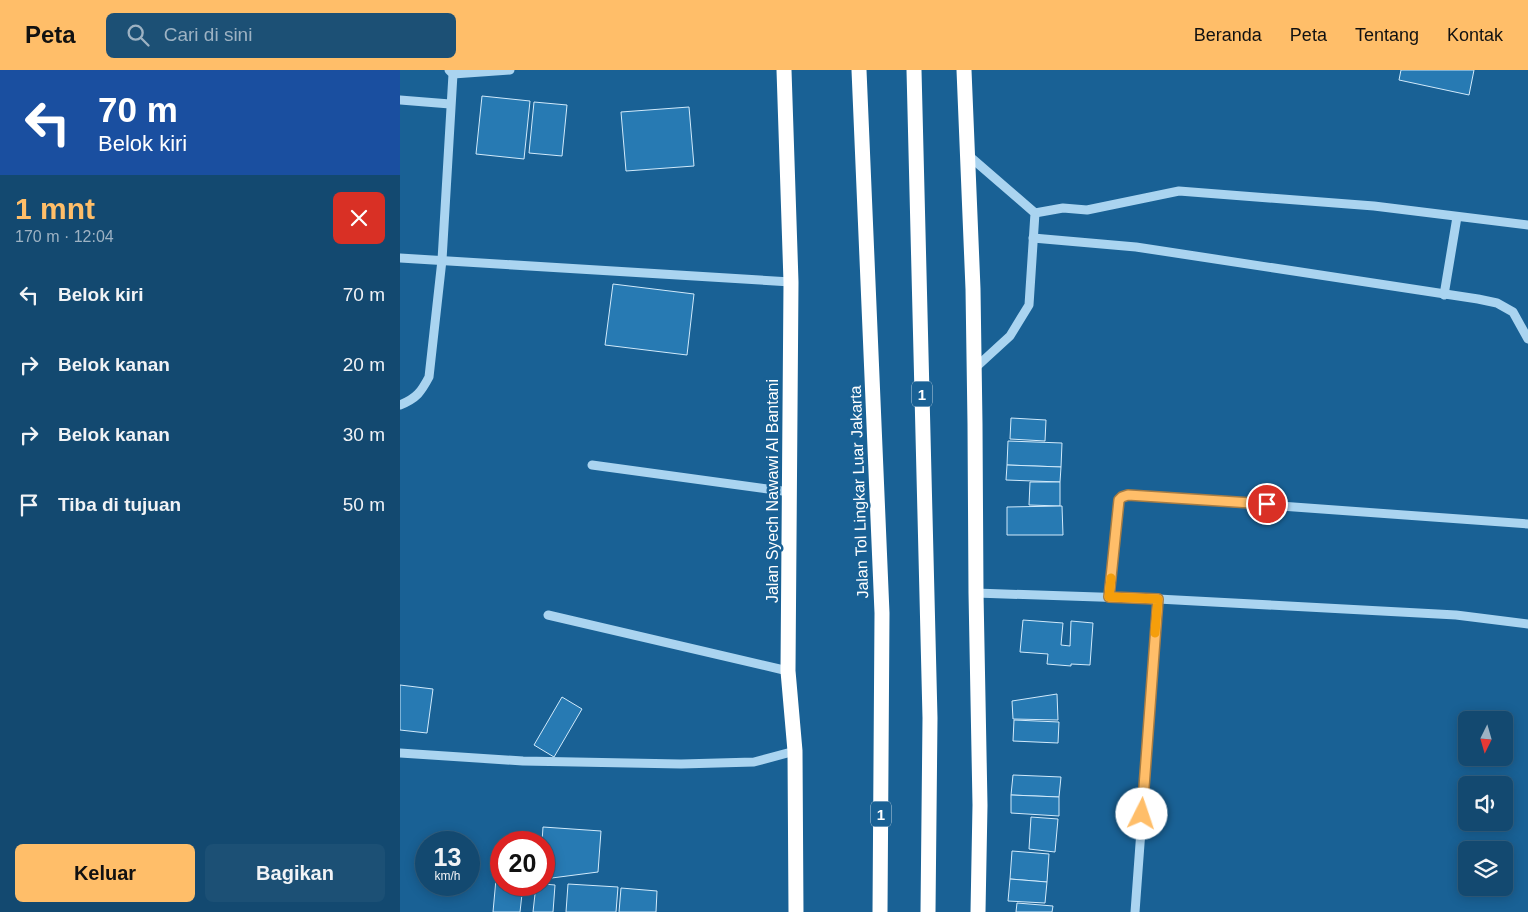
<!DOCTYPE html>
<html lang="id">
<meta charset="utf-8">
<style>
body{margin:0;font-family:Helvetica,sans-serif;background:#1c5075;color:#f1f3f6;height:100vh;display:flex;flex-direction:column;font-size:19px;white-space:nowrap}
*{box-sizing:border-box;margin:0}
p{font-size:16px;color:#9db2c3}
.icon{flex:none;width:28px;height:28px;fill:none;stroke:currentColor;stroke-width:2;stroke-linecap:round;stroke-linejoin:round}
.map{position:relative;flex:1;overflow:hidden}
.panel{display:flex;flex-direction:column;background:#134970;width:400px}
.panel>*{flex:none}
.banner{background:#1a4fa0;color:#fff;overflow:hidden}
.needle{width:32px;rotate:185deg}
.tools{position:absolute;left:1058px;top:641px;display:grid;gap:10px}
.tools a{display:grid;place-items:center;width:55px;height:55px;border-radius:8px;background:#134970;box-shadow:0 2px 12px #0003,0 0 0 1px #326183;font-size:25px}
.speed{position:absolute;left:15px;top:761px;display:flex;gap:10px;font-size:25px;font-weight:700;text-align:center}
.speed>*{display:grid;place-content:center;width:65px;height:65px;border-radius:50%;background:#134970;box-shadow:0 2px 12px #0003,0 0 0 1px #326183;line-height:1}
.speed small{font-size:12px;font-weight:400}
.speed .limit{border:8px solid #d22;background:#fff;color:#111}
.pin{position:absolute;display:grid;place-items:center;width:42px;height:42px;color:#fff;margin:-21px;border:2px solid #fff;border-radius:50%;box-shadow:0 1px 5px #0007}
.me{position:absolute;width:55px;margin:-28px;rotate:4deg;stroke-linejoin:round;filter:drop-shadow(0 0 4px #0008)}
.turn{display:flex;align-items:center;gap:18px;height:105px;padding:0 15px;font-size:22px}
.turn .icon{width:65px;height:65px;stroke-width:2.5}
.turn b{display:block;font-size:35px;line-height:42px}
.round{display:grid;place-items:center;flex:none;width:52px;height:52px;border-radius:8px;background:#1c5075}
.overview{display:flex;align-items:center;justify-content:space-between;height:85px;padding:0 15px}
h1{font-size:30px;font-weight:800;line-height:38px;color:#ffbe69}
.cta{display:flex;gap:10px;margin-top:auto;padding:10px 15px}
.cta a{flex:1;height:58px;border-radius:8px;background:#ffbe69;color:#111;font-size:20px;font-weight:800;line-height:58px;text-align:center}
.cta a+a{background:#1c5075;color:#f1f3f6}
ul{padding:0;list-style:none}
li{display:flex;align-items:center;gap:15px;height:70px;padding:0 15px}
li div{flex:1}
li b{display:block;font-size:19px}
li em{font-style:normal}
header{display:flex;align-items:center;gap:30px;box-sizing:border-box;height:70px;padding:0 25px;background:#ffbe69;color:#111}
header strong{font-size:24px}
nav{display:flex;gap:28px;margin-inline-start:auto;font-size:18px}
.search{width:350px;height:45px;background:#1c5075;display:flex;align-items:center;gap:12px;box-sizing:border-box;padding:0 18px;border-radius:8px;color:#9db2c3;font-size:19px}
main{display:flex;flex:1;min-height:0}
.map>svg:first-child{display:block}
.building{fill:#277ab3;stroke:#d1eafb}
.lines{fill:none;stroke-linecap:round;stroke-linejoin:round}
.minor{stroke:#aad4f0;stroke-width:9}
.highway{stroke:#fff;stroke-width:15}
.route-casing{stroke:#a67c44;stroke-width:12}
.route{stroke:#ffbe69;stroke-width:9}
.slow{stroke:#f59e0b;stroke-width:9}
.labels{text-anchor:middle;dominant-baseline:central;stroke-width:5;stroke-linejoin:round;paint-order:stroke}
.shield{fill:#196195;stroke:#bad0df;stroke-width:1}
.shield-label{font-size:15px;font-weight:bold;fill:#fff}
.street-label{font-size:16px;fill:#fff;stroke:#196195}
</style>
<header>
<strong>Peta</strong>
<div class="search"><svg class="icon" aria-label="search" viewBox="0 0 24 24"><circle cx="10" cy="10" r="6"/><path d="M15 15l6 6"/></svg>Cari di sini</div>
<nav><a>Beranda</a><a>Peta</a><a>Tentang</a><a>Kontak</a></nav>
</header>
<main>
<section class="panel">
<div class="banner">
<div class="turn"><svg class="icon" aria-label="left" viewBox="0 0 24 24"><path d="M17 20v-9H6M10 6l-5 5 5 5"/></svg><div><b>70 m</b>Belok kiri</div></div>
</div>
<div class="overview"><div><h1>1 mnt</h1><p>170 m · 12:04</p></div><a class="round" style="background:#d93025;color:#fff"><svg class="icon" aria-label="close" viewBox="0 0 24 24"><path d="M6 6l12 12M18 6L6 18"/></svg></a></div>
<ul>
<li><svg class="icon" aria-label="left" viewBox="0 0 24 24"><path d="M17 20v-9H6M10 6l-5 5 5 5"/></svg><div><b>Belok kiri</b></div><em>70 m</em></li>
<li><svg class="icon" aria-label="right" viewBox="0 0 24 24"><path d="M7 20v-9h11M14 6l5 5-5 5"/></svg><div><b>Belok kanan</b></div><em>20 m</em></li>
<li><svg class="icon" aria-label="right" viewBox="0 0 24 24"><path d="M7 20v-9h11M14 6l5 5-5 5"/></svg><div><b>Belok kanan</b></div><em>30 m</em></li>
<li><svg class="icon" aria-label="arrive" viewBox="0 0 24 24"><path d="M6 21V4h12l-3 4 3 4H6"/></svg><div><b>Tiba di tujuan</b></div><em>50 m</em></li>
</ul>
<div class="cta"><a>Keluar</a><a>Bagikan</a></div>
</section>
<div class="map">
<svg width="1128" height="842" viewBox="0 0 1128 842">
<rect width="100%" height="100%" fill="#196195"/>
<g class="building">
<path d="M1001,0h73l-5,25 -70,-15z"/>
<path d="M82,26l48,5 -6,58 -48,-5z"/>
<path d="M134,32l33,3 -5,51 -33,-3z"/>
<path d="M289,37l5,59 -68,5 -5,-59z"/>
<path d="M213,214l81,10 -7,61 -82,-10z"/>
<path d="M611,348l35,2 -1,21 -35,-2z"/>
<path d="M608,371l54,2 -1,24 -54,-2z"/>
<path d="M607,395l54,2 -1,15 -54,-2z"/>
<path d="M630,412h30v24l-31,-1z"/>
<path d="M662,436l1,29h-56v-28z"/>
<path d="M623,550l40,3 -2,22 9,1 1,-25 22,2 -3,42 -19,-1v2l-24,-2 1,-10 -28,-2z"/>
<path d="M0,615l33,4 -6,44 -27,-3z"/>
<path d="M657,624l1,26 -45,-1 -1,-18z"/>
<path d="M162,627l20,12 -28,48 -20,-12z"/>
<path d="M614,650l45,2 -1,21 -45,-2z"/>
<path d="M613,705l48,2 -2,20 -48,-2z"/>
<path d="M611,725l48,2v19l-48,-3z"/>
<path d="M631,747l27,2 -3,33 -26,-3z"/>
<path d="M143,757l58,4 -3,41 -54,7v-37h-2z"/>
<path d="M612,781l37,3 -2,28 -37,-3z"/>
<path d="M96,809l5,1v5h22l-3,27h-27z"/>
<path d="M610,809l37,3 -2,21 -37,-2z"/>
<path d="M144,814l11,1 -2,27h-20l3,-27h8z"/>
<path d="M168,814l50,3 -2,25h-50z"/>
<path d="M221,818l36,3 -1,21h-37z"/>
<path d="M617,833l36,3 -1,6h-36z"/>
</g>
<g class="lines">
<g class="minor">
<path d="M53,4l57,-4"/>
<path d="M0,30l50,4"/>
<path d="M568,85l67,58 -6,92 -19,31 -36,33"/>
<path d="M635,143l28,-5 24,2 92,-19 195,15 154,19"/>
<path d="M633,168l103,9 342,52 19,4 16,9 15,27"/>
<path d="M0,188l391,24"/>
<path d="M1044,225l13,-78"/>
<path d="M0,335c17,-7 21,-13 29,-28l13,-117 11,-186 -4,-4"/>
<path d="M192,395l198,27"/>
<path d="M576,523l182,6 298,16 72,9"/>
<path d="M709,527l9,-93 4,-7 6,-2 400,29"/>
<path d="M148,545l240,56"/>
<path d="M0,683l123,8 158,3 73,-2 41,-11"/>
<path d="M735,842l23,-313"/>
</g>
<g class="highway">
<path d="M384,0l7,212 -3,389 7,80 1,161"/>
<path d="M459,0l23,543 -2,299"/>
<path d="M514,0l16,648 -2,194"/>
<path d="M564,0l9,219 2,135 1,169 4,212 -2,107"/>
</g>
</g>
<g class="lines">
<defs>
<path id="route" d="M742,744l16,-215 -49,-2 10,-97 3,-3 6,-2 139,9"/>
</defs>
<use href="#route" class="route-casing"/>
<use href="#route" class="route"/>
<path class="slow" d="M711,508l-2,19 49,2 -3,34"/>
</g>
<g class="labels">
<g class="shield">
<rect x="512" y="311.5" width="20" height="25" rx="4"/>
<rect x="471" y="731.5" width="20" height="25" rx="4"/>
</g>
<g class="shield-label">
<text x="522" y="324">1</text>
<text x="481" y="744">1</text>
</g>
<g class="street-label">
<text transform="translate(372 421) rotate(-90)">Jalan Syech Nawawi Al Bantani</text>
<text transform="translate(459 422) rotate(-92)">Jalan Tol Lingkar Luar Jakarta</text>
</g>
</g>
</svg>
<div class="tools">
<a><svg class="needle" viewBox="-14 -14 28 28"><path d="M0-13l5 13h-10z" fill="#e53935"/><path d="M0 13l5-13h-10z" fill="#9db2c3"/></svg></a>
<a><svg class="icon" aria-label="sound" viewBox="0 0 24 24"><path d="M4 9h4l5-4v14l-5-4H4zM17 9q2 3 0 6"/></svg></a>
<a><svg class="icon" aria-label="layers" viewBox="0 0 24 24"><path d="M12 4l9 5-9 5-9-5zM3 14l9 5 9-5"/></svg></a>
</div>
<div class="speed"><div>13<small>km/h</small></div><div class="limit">20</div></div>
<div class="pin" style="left:867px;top:434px;background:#d93025"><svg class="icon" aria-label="arrive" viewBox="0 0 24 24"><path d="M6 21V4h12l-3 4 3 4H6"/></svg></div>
<svg class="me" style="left:742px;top:744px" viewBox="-20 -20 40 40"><circle r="19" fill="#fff"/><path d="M0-13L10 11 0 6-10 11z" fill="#ffbe69"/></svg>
</div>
</main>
